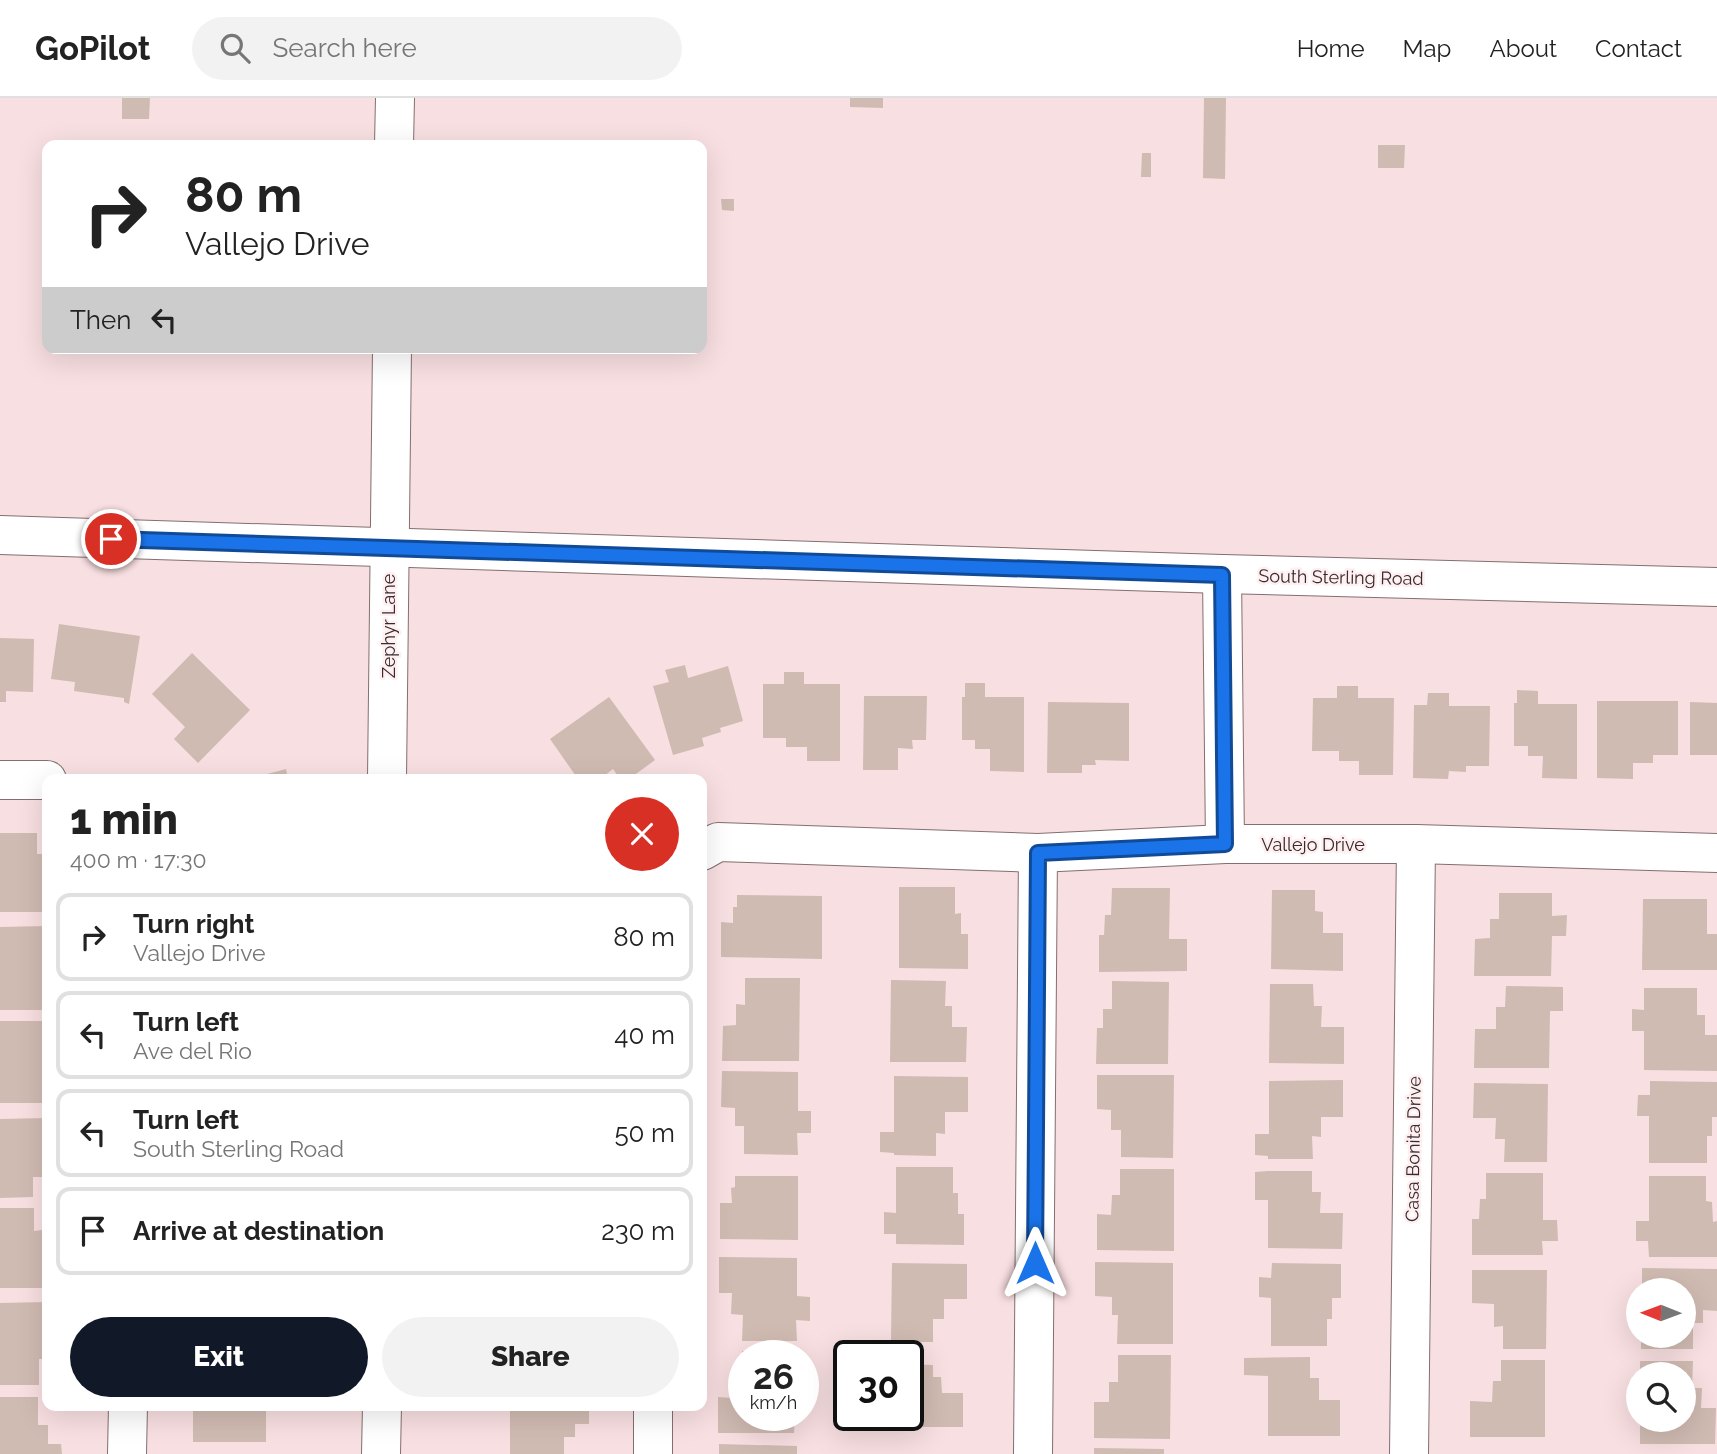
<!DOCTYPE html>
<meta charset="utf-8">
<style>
body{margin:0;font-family:Raleway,sans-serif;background:#f2f2f2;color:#222;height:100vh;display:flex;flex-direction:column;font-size:26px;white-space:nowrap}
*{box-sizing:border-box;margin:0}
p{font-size:23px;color:#767676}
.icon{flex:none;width:38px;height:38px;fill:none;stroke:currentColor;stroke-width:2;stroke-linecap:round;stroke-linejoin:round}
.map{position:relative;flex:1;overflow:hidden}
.panel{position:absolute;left:42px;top:676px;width:665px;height:637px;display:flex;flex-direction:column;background:#fff;border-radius:14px;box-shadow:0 7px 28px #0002}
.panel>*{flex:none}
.hud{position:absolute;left:42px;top:42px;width:665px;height:214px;border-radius:14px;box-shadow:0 7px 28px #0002;background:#fff;color:#222;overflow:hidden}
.needle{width:46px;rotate:271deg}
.buttons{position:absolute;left:1626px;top:1180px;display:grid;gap:14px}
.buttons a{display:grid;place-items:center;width:70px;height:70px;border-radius:50%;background:#fff;box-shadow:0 7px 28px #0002;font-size:35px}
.speed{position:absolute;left:728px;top:1242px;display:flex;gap:14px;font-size:35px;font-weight:700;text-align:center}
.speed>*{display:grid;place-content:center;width:91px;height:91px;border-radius:50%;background:#fff;box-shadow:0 7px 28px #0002;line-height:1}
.speed small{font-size:18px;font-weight:400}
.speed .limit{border:4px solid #111;border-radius:10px;background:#fff;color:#111}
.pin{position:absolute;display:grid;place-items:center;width:60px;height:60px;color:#fff;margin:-30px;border:4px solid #fff;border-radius:50%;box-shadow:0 2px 7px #0007}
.me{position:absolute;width:77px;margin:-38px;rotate:0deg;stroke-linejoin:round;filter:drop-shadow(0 0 5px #0008)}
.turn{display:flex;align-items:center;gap:24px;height:147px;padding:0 28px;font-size:32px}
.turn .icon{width:91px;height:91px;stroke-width:2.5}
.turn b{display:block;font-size:49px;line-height:60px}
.then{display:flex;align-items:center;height:66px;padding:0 28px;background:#0003;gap:14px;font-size:26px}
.round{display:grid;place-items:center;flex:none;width:74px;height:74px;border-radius:37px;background:#f2f2f2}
.head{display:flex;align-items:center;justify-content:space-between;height:119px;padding:0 28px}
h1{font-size:42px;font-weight:800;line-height:52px}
.primary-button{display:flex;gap:14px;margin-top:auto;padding:14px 28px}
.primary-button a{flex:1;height:80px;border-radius:42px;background:#111827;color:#fff;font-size:28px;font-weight:800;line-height:80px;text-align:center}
.primary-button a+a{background:#f2f2f2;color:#222}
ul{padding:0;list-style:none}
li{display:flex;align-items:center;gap:21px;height:88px;margin:0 14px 10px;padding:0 14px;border:4px solid #e0e0e0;border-radius:14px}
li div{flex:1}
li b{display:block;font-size:26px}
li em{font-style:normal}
header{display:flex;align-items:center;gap:42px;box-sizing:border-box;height:98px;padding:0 35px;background:#fff;border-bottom:2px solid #e0e0e0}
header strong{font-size:33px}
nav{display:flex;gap:38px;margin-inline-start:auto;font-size:24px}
.search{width:490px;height:63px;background:#f2f2f2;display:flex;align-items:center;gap:18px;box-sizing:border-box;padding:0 24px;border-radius:38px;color:#767676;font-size:26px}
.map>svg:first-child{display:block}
.building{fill:#d0bbb2}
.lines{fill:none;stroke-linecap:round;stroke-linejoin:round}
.minor-casing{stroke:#846e70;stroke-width:40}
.minor{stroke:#fff;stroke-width:38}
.route-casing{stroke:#114b97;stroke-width:18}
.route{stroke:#1a73e8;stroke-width:12}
.labels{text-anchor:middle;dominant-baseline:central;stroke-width:5;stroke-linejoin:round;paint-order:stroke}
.street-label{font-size:18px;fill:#352b2c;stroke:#ffeff1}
</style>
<header>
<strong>GoPilot</strong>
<div class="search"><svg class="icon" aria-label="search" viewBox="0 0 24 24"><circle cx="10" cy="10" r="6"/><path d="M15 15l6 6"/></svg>Search here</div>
<nav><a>Home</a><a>Map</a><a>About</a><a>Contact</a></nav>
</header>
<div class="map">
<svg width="1717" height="1356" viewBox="0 0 1717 1356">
<rect width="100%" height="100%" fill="#f8dfe1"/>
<g class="building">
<path d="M122,0h28l-1,21h-27z"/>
<path d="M850,0h33v10l-33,-1z"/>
<path d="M1204,0h22l-1,81 -22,-1z"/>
<path d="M1378,47h27l-1,23h-26z"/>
<path d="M1142,55h9v24h-10z"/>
<path d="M721,101h13v12l-12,-1z"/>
<path d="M59,526l81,12 -11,68 -5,-2v-4l-50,-7 1,-9 -24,-3z"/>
<path d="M0,540l34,1 -1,53 -27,-1v11h-6z"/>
<path d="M192,555l58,57 -52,53 -24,-24 11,-12 -33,-33z"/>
<path d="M685,567l3,13 40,-12 15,55 -23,7 1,4 -19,6 2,8 -31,9 -20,-69 16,-4 -4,-12z"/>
<path d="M784,574h20v12h36v77h-33v-14h-21v-9h-23v-54h21z"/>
<path d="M965,585h20v14h39v75l-34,-1v-22h-15v-9h-13v-43h3z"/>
<path d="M1337,588h21v12h36l-1,77h-34v-14h-20v-10h-27l1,-53h24z"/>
<path d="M1517,592l21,1v13h39v75l-35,-1 1,-22h-15v-10h-14v-43h3z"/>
<path d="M1428,595h21v13h41l-1,60h-23v6l-17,-1 -1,8 -35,-1 1,-73h13z"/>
<path d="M864,598h63l-1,44h-14l1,9 -15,-1v22h-35z"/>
<path d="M609,599l46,63 -26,19h-9l-7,-10 -13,10h-22l-28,-40z"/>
<path d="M1597,603h81v54h-25v8h-20v16l-36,-1z"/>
<path d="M1048,604l81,1v58l-34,-1 1,5h-14v8h-35z"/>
<path d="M1690,604l27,1v52h-27z"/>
<path d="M286,671l2,10h-36v-1z"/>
<path d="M0,735h37v21h10v58h-47z"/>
<path d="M899,789h56v27l6,-1v21h7v35l-69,-1z"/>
<path d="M1112,790h58l-1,51h18v32l-88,1v-37h5l1,-20h6z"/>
<path d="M1272,792h43v21l8,1v21h20v38l-72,-2z"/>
<path d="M1499,795h53v23l15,-1 -1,21h-14l-1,40h-77l1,-37 15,-1v-19h9z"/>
<path d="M737,797l85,1v63l-101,-2v-35l12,1v-16h4z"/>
<path d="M1643,801h64v35h10v36h-75z"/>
<path d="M47,828v57h-5v27h-42v-83z"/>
<path d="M745,880h55l-1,83h-77l1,-35 13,-1v-21l9,1z"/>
<path d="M891,882l55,1 -1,25h7v21h15l-1,35h-76z"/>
<path d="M1112,883l57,1 -1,82h-72l1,-36h6v-19h9z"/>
<path d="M1270,886h43l1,22h8l-1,21h23v37l-75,-1z"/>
<path d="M1506,888l57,1v24h-13l-1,57h-75l1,-39h21v-22h9z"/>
<path d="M1644,890h53v27h8v20h12v36l-73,-1v-39h-12v-22l12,1z"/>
<path d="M0,923h44v30h3v52h-47z"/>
<path d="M722,973l76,1v39h13v22h-14l1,22 -54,-1v-28h-9v-18l-14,-1z"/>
<path d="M1097,977h77l-1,83 -52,-1v-27h-10v-20l-14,-1z"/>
<path d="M894,978l74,1v35h-23v22l-9,-1v23l-42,-1v-2l-14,-1v-20h14z"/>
<path d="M1343,982v37h-22v20l-9,-1 1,23h-45v-3l-13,-1v-21h14v-53z"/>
<path d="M1650,983l67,1v35h-5v19h-5v27h-58v-47h-12l1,-21h12z"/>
<path d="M1474,985l74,1 -1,78h-43l1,-23h-10l1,-21h-23z"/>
<path d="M47,1020l-2,59h-12v20l-33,1v-79z"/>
<path d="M896,1069h57v26h5v21h6v31l-68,-1v-10h-12v-22l12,1z"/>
<path d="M1120,1071h54v82l-77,-1v-36l14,1 1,-20h8z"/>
<path d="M1268,1073h44v21h9l-1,21h23l-1,36 -74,-1v-48h-13v-28z"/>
<path d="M1486,1075h57v47h14l1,21h-16l1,14h-71v-36h7l1,-20h6z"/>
<path d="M735,1078h63v64l-78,-1v-36h12l-1,-15 4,-1z"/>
<path d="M1649,1078h57v25l6,1 1,20 4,-1v36h-68l-1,-16h-12v-20h13z"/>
<path d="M0,1110h34v23l8,-1v22h5v36h-47z"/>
<path d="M719,1159l78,1v38l13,1v24l-14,-1 1,21h-55l1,-26 -12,-1 1,-21h-13z"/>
<path d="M1095,1164l78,1v81h-56l1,-29h-6v-18l-17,-1z"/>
<path d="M892,1165l75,1v35h-23v20h-11v23h-42z"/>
<path d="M1272,1165l69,1v34h-9v21h-5v27h-56v-48l-12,-1v-20l12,1z"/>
<path d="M1642,1170l75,1v42l-14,-1v13h-10v26h-52v-14h43v-45h-42z"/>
<path d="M1472,1172h75l-1,79h-43v-23l-9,1v-23l-22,-1z"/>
<path d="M47,1204v57h-8v26h-39v-82z"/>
<rect x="1629" y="1209" width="9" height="20"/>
<rect x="742" y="1253" width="53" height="5"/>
<path d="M1118,1257h53l-1,84 -76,-1v-36h15v-20h9z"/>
<path d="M1310,1259v21h9v22h21v36h-72v-60l-24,-1v-17z"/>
<path d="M1501,1262h44v77h-75v-36l22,1 1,-21h8z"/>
<path d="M1640,1263h53l-1,27h10l-1,20h15l-1,36h-75v-25h44v-45h-44z"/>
<path d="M908,1266l25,1v12h8l1,16h21v34h-74l1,-11h18z"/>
<rect x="803" y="1270" width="8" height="41"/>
<path d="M732,1280h12v38h51l-1,17h-76v-36l14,1z"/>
<rect x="1628" y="1285" width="10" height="19"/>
<path d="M0,1299h38v28h10v19h13l1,10h-62z"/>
<path d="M199,1307h67v37h-73v-33l6,-1z"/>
<path d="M510,1307h79v19h-14v13h-11v17h-54z"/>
<path d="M719,1346l78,2v8h-78z"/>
<path d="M1094,1350l70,1v5h-70z"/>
</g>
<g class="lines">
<defs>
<g id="minor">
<path d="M394,47l1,-47"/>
<path d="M0,437l1222,39 495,13"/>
<path d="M1222,476l3,270"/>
<path d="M387,681l5,-431"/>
<path d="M0,682h47"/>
<path d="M702,753l16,-9 320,11 187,-9h191l301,9"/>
<path d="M127,1356l1,-49"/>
<path d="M381,1356l1,-49"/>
<path d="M653,1356v-49"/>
<path d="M1033,1356l5,-601"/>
<path d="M1409,1356l7,-610"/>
</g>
</defs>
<use href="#minor" class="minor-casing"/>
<use href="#minor" class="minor"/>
</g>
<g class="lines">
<defs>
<path id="route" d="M111,441l1111,36 3,269 -187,9 -3,410"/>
</defs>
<use href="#route" class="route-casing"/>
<use href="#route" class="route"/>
</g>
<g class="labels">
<g class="street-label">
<text transform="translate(1341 479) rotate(1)">South Sterling Road</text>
<text transform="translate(388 528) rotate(-90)">Zephyr Lane</text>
<text x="1313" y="746">Vallejo Drive</text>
<text transform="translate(1413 1051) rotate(-89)">Casa Bonita Drive</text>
</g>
</g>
</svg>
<div class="buttons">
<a><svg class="needle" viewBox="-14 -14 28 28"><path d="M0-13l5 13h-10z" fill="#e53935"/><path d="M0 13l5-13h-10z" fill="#767676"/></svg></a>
<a><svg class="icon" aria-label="search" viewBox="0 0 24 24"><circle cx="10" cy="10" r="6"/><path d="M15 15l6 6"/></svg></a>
</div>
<div class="speed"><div>26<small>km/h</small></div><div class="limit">30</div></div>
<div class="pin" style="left:111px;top:441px;background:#d93025"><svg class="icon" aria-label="arrive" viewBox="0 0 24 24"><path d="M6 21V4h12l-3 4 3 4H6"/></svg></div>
<svg class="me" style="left:1035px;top:1165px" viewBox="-20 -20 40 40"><path d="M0-17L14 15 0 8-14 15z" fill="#1a73e8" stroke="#fff" stroke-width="4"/></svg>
<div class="hud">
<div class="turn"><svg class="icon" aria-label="right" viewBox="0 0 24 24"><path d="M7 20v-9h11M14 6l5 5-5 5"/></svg><div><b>80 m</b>Vallejo Drive</div></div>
<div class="then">Then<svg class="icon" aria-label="left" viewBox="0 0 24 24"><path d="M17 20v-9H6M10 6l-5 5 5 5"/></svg></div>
</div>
<section class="panel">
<div class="head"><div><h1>1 min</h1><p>400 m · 17:30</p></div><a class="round" style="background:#d93025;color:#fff"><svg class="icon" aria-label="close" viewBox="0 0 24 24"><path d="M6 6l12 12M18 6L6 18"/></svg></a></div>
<ul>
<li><svg class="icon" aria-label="right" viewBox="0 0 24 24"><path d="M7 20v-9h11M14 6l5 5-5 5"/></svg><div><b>Turn right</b><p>Vallejo Drive</p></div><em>80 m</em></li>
<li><svg class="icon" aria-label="left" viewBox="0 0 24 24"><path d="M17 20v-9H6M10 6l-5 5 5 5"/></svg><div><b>Turn left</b><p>Ave del Rio</p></div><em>40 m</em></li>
<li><svg class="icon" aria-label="left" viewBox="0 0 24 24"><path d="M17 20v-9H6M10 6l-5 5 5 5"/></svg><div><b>Turn left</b><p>South Sterling Road</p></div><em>50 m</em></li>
<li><svg class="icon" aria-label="arrive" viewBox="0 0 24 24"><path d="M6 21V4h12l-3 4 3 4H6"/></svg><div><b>Arrive at destination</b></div><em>230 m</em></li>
</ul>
<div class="primary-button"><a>Exit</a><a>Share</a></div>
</section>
</div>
